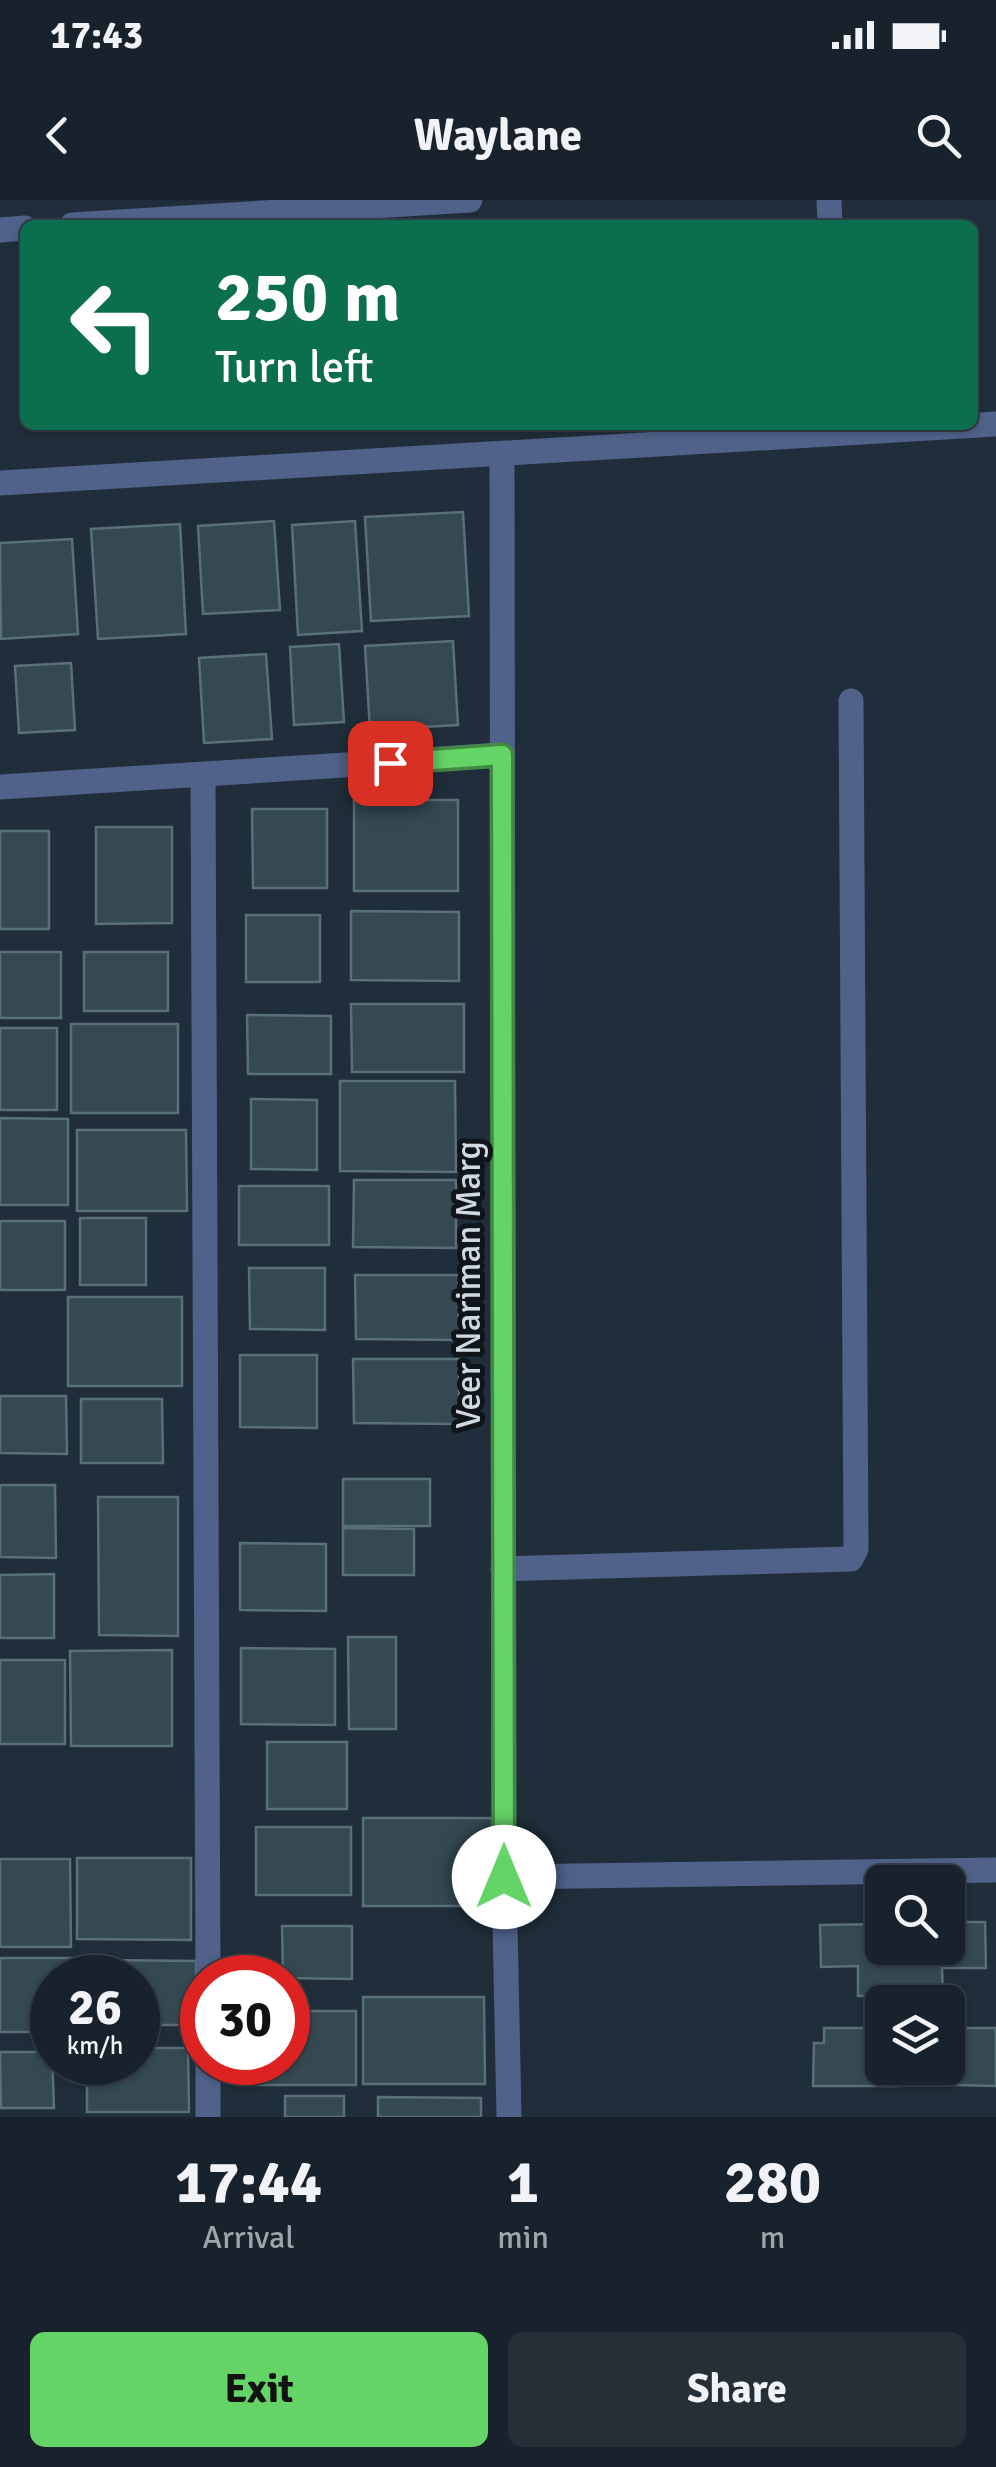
<!DOCTYPE html>
<style>
body{margin:0;font-family:Signika,sans-serif;background:#242f38;color:#f1f3f6;height:100vh;display:flex;flex-direction:column;font-size:38px;white-space:nowrap}
*{box-sizing:border-box;margin:0}
p{font-size:32px;color:#9ea4a9}
.icon{flex:none;width:55px;height:55px;fill:none;stroke:currentColor;stroke-width:2;stroke-linecap:round;stroke-linejoin:round}
.map{position:relative;height:1917px;overflow:hidden}
.drawer{display:flex;flex-direction:column;background:#17222c;flex:1}
.drawer>*{flex:none}
.hud{position:absolute;left:20px;top:20px;width:958px;height:210px;border-radius:15px;box-shadow:0 2px 8px #0004,0 0 0 2px #363f48;background:#0b6e4f;color:#fff;overflow:hidden}
.tools{position:absolute;left:865px;top:1665px;display:grid;gap:20px}
.tools a{display:grid;place-items:center;width:100px;height:100px;border-radius:15px;background:#17222c;box-shadow:0 2px 8px #0004,0 0 0 2px #363f48;font-size:50px}
.speed{position:absolute;left:30px;top:1755px;display:flex;gap:20px;font-size:50px;font-weight:700;text-align:center}
.speed>*{display:grid;place-content:center;width:130px;height:130px;border-radius:50%;background:#17222c;box-shadow:0 2px 8px #0004,0 0 0 2px #363f48;line-height:1}
.speed small{font-size:25px;font-weight:400}
.speed .limit{border:15px solid #d22;background:#fff;color:#111}
.pin{position:absolute;display:grid;place-items:center;width:85px;height:85px;color:#fff;margin:-42px;border-radius:20px;box-shadow:0 5px 15px #0006}
.me{position:absolute;width:110px;margin:-55px;rotate:0deg;stroke-linejoin:round;filter:drop-shadow(0 0 8px #0008)}
.turn{display:flex;align-items:center;gap:35px;height:210px;padding:0 30px;font-size:45px}
.turn .icon{width:130px;height:130px;stroke-width:2.5}
.turn b{display:block;font-size:70px;line-height:85px}
.eta{display:flex;justify-content:space-evenly;align-items:center;height:170px;text-align:center}
.eta b{font-size:60px;font-weight:700;line-height:70px}
.cta{display:flex;gap:20px;margin-top:auto;padding:20px 30px}
.cta a{flex:1;height:115px;border-radius:15px;background:#65d467;color:#111;font-size:40px;font-weight:700;line-height:115px;text-align:center}
.cta a+a{background:#242f38;color:#f1f3f6}
.status{display:flex;justify-content:space-between;align-items:center;height:70px;padding:0 50px;background:#17222c;direction:ltr}
.status svg{height:28px;fill:currentColor}
header{display:flex;justify-content:space-between;align-items:center;height:130px;padding:0 30px;background:#17222c;font-size:45px;font-weight:700}
.map>svg:first-child{display:block}
.building{fill:#344951;stroke:#5a7079;stroke-width:2.5}
.lines{fill:none;stroke-linecap:round;stroke-linejoin:round}
.minor{stroke:#506289;stroke-width:25}
.route-casing{stroke:#428a43;stroke-width:25}
.route{stroke:#65d467;stroke-width:18}
.labels{text-anchor:middle;dominant-baseline:central;stroke-width:10;stroke-linejoin:round;paint-order:stroke}
.street-label{font-size:35px;fill:#d0d9e1;stroke:#0f151b}
</style>
<div class="status"><b>17:43</b><svg viewBox="0 0 49 12"><path d="M0 12V9h3v3zM5 12V6h3v6zM10 12V3h3v9zM15 12V0h3v12zM26 1h20v11H26zM47 4h2v5h-2z"/></svg></div>
<header><svg class="icon" aria-label="back" viewBox="0 0 24 24"><path d="M15 5l-7 7 7 7"/></svg>Waylane<svg class="icon" aria-label="search" viewBox="0 0 24 24"><circle cx="10" cy="10" r="6"/><path d="M15 15l6 6"/></svg></header>
<div class="map">
<svg width="996" height="1917" viewBox="0 0 996 1917">
<rect width="100%" height="100%" fill="#1f2e3a"/>
<g class="building">
<path d="M463,312l6,104 -98,5 -6,-104z"/>
<path d="M274,321l6,89 -77,4 -5,-88z"/>
<path d="M355,321l7,110 -64,4 -6,-110z"/>
<path d="M180,324l6,110 -88,5 -7,-110z"/>
<path d="M72,339l6,95 -77,5 -1,-96z"/>
<path d="M453,441l5,84 -88,5 -5,-84z"/>
<path d="M339,444l5,78 -50,3 -4,-78z"/>
<path d="M266,454l6,85 -68,4 -5,-85z"/>
<path d="M71,463l4,67 -56,3 -4,-67z"/>
<rect x="354" y="600" width="104" height="91"/>
<path d="M252,609h75v79h-74z"/>
<path d="M96,627h76v96l-76,1z"/>
<rect x="0" y="631" width="49" height="98"/>
<path d="M351,711l108,1v69l-108,-1z"/>
<rect x="246" y="715" width="74" height="67"/>
<rect x="0" y="752" width="61" height="66"/>
<rect x="84" y="752" width="84" height="59"/>
<path d="M351,804h113v68h-112z"/>
<path d="M247,815l84,1v58h-83z"/>
<rect x="71" y="824" width="107" height="89"/>
<rect x="0" y="828" width="57" height="82"/>
<path d="M340,881h115l1,91 -116,-1z"/>
<path d="M251,899l66,1v70l-66,-1z"/>
<path d="M0,918l68,1v86h-68z"/>
<path d="M77,930h109l1,81h-110z"/>
<path d="M354,980h102v68l-103,-1z"/>
<rect x="239" y="986" width="90" height="59"/>
<rect x="80" y="1018" width="66" height="67"/>
<rect x="0" y="1021" width="65" height="69"/>
<path d="M249,1068h76v62l-75,-1z"/>
<path d="M355,1075h103l1,65 -103,-1z"/>
<rect x="68" y="1097" width="114" height="89"/>
<path d="M240,1155h77v73l-77,-1z"/>
<path d="M353,1159h106v65l-105,-1z"/>
<path d="M0,1196h66l1,58 -67,-1z"/>
<path d="M81,1199h81l1,64h-82z"/>
<rect x="343" y="1279" width="87" height="47"/>
<path d="M0,1285h55l1,73 -56,-1z"/>
<path d="M98,1297h80v139l-79,-1z"/>
<path d="M343,1328l71,1v46h-71z"/>
<path d="M240,1343l86,1v67l-86,-1z"/>
<path d="M54,1374v64h-54v-63z"/>
<path d="M348,1437h48v92h-47z"/>
<path d="M241,1448l94,1v76l-94,-1z"/>
<path d="M172,1450v96h-101l-1,-95z"/>
<rect x="0" y="1460" width="65" height="84"/>
<rect x="267" y="1542" width="80" height="67"/>
<rect x="363" y="1618" width="129" height="88"/>
<rect x="256" y="1627" width="95" height="68"/>
<path d="M77,1658h114v82l-114,-1z"/>
<path d="M0,1659h70l1,88h-71z"/>
<path d="M948,1722h37l1,46h-44l1,27 -85,1v-30l-37,1 -1,-42 62,-1v24h66z"/>
<path d="M282,1726h70v53l-69,-1z"/>
<path d="M0,1758h82v20h-30v54h-52z"/>
<path d="M103,1760l93,1v64h-58v-47h-35z"/>
<path d="M363,1797h121l1,87h-122z"/>
<path d="M288,1811h68v74h-100v-23h32z"/>
<path d="M824,1828h58v40h29v5h-11v13h-87l1,-43h10z"/>
<path d="M965,1828h31v58l-42,-1v-42h11z"/>
<path d="M138,1848h50l1,64h-102v-50h51z"/>
<path d="M0,1852h52l2,56h-53z"/>
<rect x="285" y="1896" width="59" height="21"/>
<path d="M378,1897l103,1v19h-103z"/>
</g>
<g class="lines">
<g class="minor">
<path d="M829,0l1,25"/>
<path d="M72,25l398,-25"/>
<path d="M0,30l25,-2"/>
<path d="M502,254l2,1423 5,240"/>
<path d="M0,283l996,-59"/>
<path d="M203,576l5,1202"/>
<path d="M0,587l502,-32"/>
<path d="M503,1369l348,-10 5,-10 -5,-848"/>
<path d="M504,1677l492,-7"/>
<path d="M208,1862v55"/>
</g>
</g>
<g class="lines">
<defs>
<path id="route" d="M390,563l112,-8 2,1122"/>
</defs>
<use href="#route" class="route-casing"/>
<use href="#route" class="route"/>
</g>
<g class="labels">
<g class="street-label">
<text transform="translate(468 1085) rotate(-90)">Veer Nariman Marg</text>
</g>
</g>
</svg>
<div class="tools">
<a><svg class="icon" aria-label="search" viewBox="0 0 24 24"><circle cx="10" cy="10" r="6"/><path d="M15 15l6 6"/></svg></a>
<a><svg class="icon" aria-label="layers" viewBox="0 0 24 24"><path d="M12 4l9 5-9 5-9-5zM3 14l9 5 9-5"/></svg></a>
</div>
<div class="speed"><div>26<small>km/h</small></div><div class="limit">30</div></div>
<div class="pin" style="left:390px;top:563px;background:#d93025"><svg class="icon" aria-label="arrive" viewBox="0 0 24 24"><path d="M6 21V4h12l-3 4 3 4H6"/></svg></div>
<svg class="me" style="left:504px;top:1677px" viewBox="-20 -20 40 40"><circle r="19" fill="#fff"/><path d="M0-13L10 11 0 6-10 11z" fill="#65d467"/></svg>
<div class="hud">
<div class="turn"><svg class="icon" aria-label="left" viewBox="0 0 24 24"><path d="M17 20v-9H6M10 6l-5 5 5 5"/></svg><div><b>250 m</b>Turn left</div></div>
</div>
</div>
<section class="drawer">
<div class="eta">
<div><b>17:44</b><p>Arrival</p></div>
<div><b>1</b><p>min</p></div>
<div><b>280</b><p>m</p></div>
</div>
<div class="cta"><a>Exit</a><a>Share</a></div>
</section>
